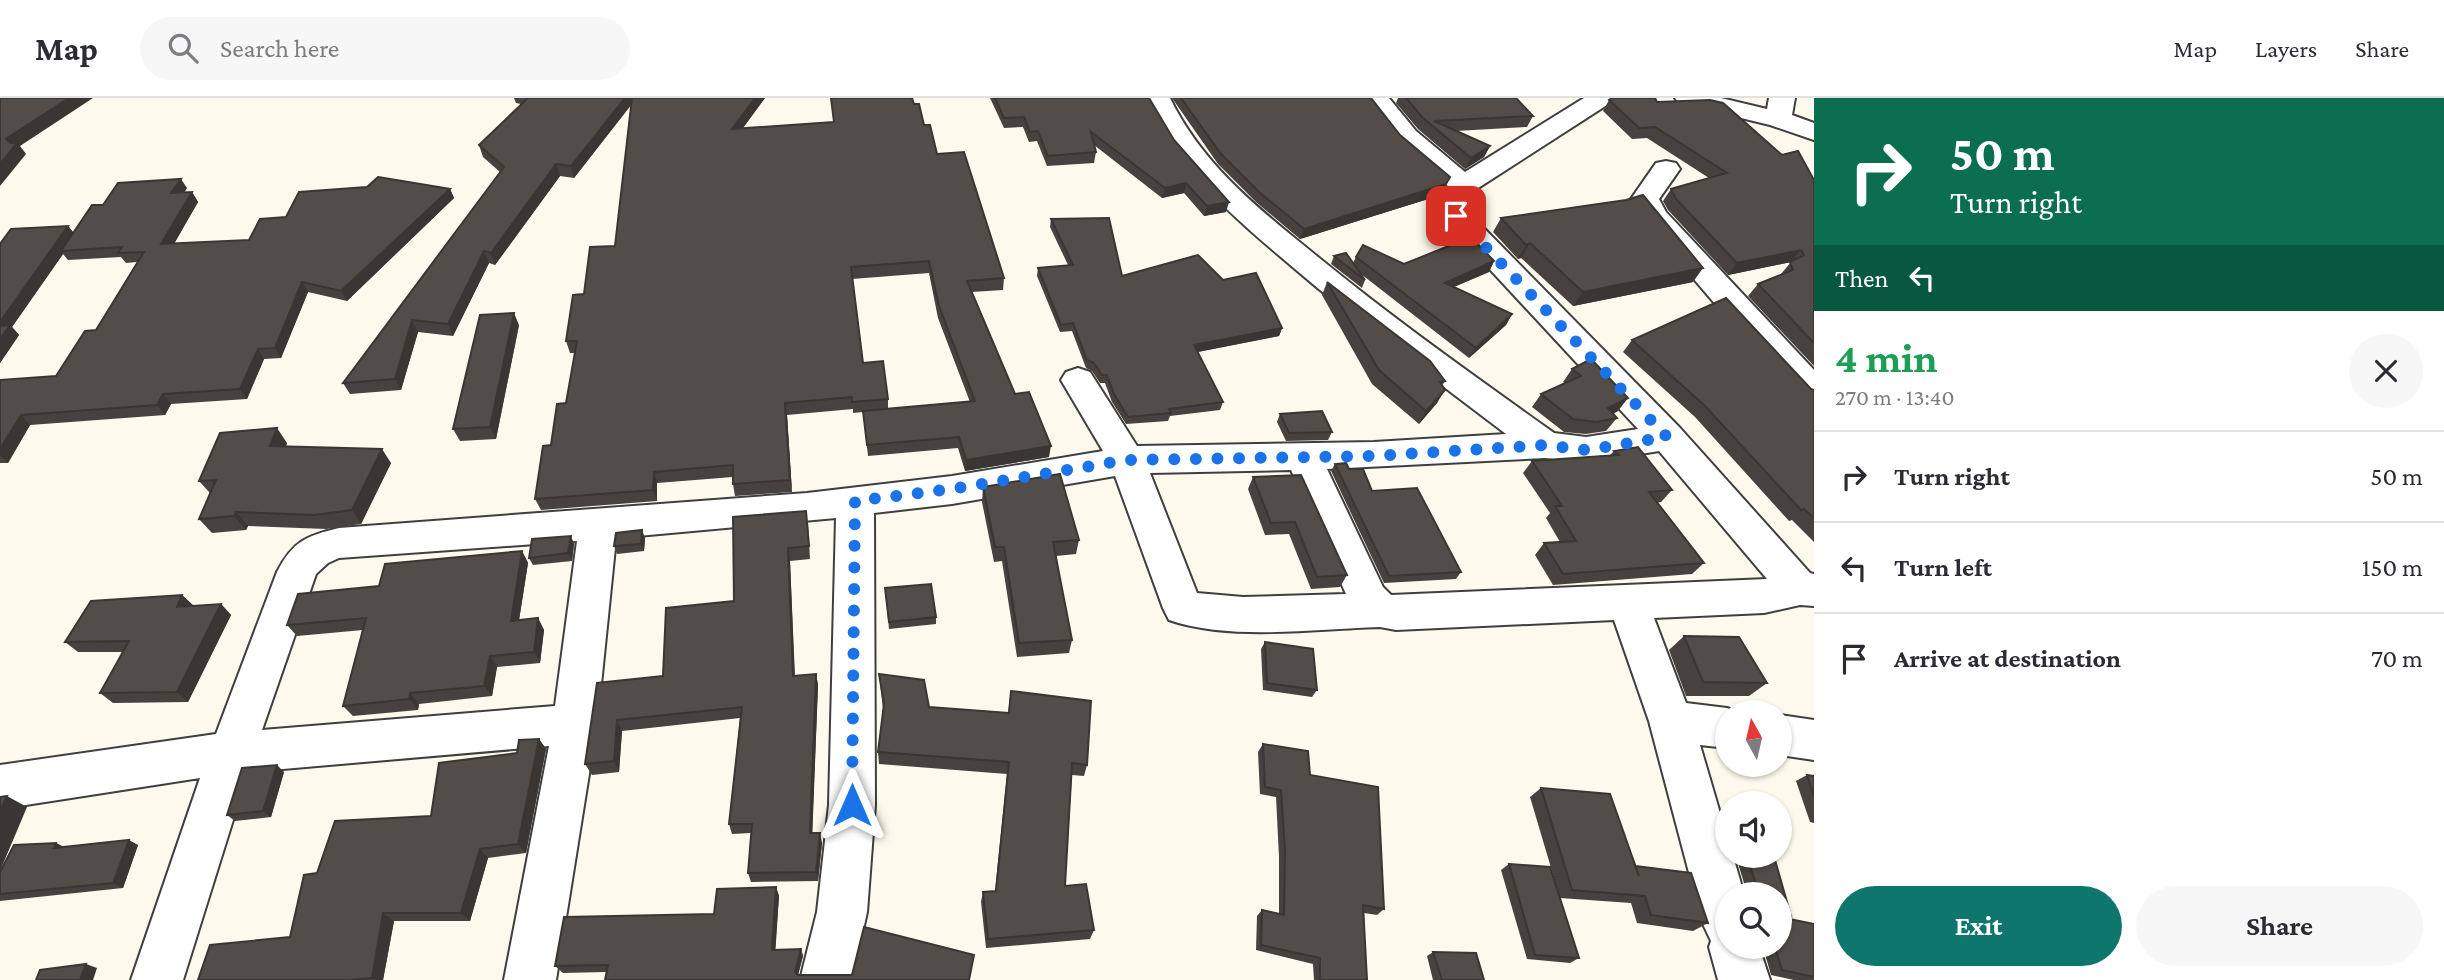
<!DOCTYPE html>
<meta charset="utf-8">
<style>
body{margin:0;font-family:"Crimson Pro",serif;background:#f7f7f7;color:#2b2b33;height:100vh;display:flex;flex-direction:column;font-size:26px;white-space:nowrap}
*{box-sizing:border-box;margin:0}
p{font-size:23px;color:#7c7c81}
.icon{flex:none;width:38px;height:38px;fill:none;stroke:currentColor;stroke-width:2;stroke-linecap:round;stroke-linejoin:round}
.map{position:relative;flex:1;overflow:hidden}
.details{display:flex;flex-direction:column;background:#fff;width:630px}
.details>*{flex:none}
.hud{background:#0b6e4f;color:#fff;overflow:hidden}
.needle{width:46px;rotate:352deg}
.buttons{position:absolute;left:1715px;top:602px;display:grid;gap:14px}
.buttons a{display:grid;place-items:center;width:77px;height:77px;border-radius:50%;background:#fff;box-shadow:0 2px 5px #0004;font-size:35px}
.pin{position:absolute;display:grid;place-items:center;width:60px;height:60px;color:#fff;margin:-30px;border-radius:14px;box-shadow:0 4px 10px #0006}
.me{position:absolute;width:77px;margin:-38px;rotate:0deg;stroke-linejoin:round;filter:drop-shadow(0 0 5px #0008)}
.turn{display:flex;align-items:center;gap:24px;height:147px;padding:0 21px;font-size:32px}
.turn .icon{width:91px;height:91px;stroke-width:2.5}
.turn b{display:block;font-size:49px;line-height:60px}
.then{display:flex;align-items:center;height:66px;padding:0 21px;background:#0003;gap:14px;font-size:26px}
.round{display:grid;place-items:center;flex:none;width:74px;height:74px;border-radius:37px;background:#f7f7f7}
.headline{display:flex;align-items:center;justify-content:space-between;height:119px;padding:0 21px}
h1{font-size:42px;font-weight:700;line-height:52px;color:#1e9e55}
.button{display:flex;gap:14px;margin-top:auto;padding:14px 21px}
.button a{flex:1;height:80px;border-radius:42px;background:#0f766e;color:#fff;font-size:28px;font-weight:700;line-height:80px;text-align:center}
.button a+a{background:#f7f7f7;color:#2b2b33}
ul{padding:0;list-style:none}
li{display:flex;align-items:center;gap:21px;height:91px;padding:0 21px;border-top:2px solid #e1e1e2}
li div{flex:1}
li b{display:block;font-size:26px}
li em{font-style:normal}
header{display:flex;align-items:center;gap:42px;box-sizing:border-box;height:98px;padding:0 35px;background:#fff;border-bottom:2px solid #e1e1e2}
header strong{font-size:33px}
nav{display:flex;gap:38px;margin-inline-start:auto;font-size:24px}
.search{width:490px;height:63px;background:#f7f7f7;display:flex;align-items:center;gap:18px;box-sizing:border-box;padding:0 24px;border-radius:38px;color:#7c7c81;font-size:26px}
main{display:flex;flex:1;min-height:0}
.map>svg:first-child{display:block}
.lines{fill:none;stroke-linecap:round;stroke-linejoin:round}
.minor-casing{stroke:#3f3f3f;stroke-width:4}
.minor{fill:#fff;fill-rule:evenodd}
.wall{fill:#47423f;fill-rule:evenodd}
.shaded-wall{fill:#3a3633}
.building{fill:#534d49;stroke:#3a3633;stroke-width:2}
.route{stroke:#1a73e8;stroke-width:12;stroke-dasharray:0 21.6}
</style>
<header>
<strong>Map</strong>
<div class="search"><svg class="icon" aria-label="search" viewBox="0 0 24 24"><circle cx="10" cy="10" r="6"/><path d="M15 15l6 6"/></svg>Search here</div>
<nav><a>Map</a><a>Layers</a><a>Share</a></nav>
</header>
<main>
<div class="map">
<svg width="1814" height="882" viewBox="0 0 1814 882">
<rect width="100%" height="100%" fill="#fdfaed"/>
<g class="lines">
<defs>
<g id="minor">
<path d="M1144,0h26c33,68 90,112 148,159 76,62 156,119 236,176l32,4 52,-8 -192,-207 -8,-17 11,-18 -51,-44 -35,-45h26l27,33 49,41 119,-74h30l-4,5 -135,87 -9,15 3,8 211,215 130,145 4,1v32l-14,-1 -36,8 -110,5 32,85 41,5 11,4h-11v36l-27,-3 27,92v19h6l11,38h-17v53h32l11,33h-52l-9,-33 2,-6 -9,-19 -53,-201 -35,-101 -218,10 -16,-3c-65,2 -150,14 -211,-7l-6,-12 -48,-132 -163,28 -78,9 1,292 -8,107 -15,68h-52l17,-68 12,-107 7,-287 -220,20 -19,186 -41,256h-52l45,-234 -301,26 -65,208h-52l69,-202 -200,31v-44l216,-31 61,-162c16,-31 29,-36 62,-44l468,-35 145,-17 151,-25 -42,-71 5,-8 12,-4 12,4 47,74 237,-4 132,-8c-71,-54 -143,-107 -211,-165 -60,-51 -117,-98 -151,-171zM1659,353l108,128 -376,16 -8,-8 -56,-118 218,-11 41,5zM1291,372l55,124 -103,3 -46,-4 -47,-120zM577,443l-22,165 -293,24 54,-156 12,-11 11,-5z"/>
<path d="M1675,0h46l46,11 2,-11h26l-3,17 22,8v17l-44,-15 -91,-22z"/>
<path d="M1666,63l10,2 4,6 -21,30 7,13 148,158v33l-12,-4 -74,-80 -88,-103 -9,-17 25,-36z"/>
<path d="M1780,617l34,5v40l-34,-5z"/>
</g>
</defs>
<use href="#minor" class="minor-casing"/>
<use href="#minor" class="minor"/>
</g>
<g class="wall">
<path d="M514,0h251l-22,30 91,-6 -3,-24 83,6 23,50 67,124 -1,12 -31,2 43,102 34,63 -84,14 -7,-23 -90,8 -5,-44 -10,1v-4l-66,6 5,77 -57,4 -2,-12v-7l-76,6v18l-116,9 -6,-11 16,-54 15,-42 9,-50h-5l-4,-12 18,-47 31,-48 17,-142 -58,74 -14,-2 -65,89 -6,-2 -36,73 -35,-4 -17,58 -51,4 -7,-11 157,-211 -17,-15 -4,-12 42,-41 -5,-1zM929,175l9,45 32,84 -82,7v-10l-25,-36 -11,-84z"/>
<path d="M990,0h159l25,42 52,72 -22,4 -20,-23 -22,5 -68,-53 2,7 -2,11 -47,3 -10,-25 -8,1 -6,-15 -19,1z"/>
<path d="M1172,0h199l29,37 50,42 -9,18 -141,44 -44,-37 -38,-38z"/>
<path d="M1398,0h118l17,18 -6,11 -71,4 34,15 -6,11 -19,12 -47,-40 -22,-26z"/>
<path d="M1609,2l48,2 125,53 32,25v186l-66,-70 10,-12 23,-9v-1l10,-12 -63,13 -60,-65 -5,-9 8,-12 38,-11 -62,-40 -15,1 -29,-28z"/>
<path d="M187,90l-3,4h8l6,10 -24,42 75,-4 37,-23 164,-28 4,9 -107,103 -39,-9 -27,66 -17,1 -17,40 -76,5 -6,11 -135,10 -22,38h-8v-83l56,-4 40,-46 41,-68 -11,1 -5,-6 -53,3 -5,-6 -51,73 7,8 -19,28v-119l68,-18 5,6 30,-27z"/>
<path d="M1501,120l192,64 -120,24 -52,-48 -3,1 -25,-27z"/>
<path d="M1051,121l71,57 101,4 59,48 -3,8 -81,16 25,50 -3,8 -50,6 -2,5 -42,3 -14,-22 -7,-19h-5l-8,-12 -6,-3 -14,-37 -12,1 -23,-56 1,-8 30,-3 -18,-38z"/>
<path d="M1334,158l19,7 3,-6 48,7 90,-3 -5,11 -35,15 58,27 -6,11 -37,33 -108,-84 4,6 -3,8 -31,-24z"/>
<path d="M1327,184l118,99 -3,5 -5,17 -18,21 -47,-40 -50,-89z"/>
<path d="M519,227l-23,114 -36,2 -7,-12z"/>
<path d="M1632,242l182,50v152l-22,-22 -3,1 -94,-104 -72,-65z"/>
<path d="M1591,261l27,52 -5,3 4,4 -11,13 -20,3 -22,-2 -32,-25 9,-13 24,-11 -2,-1 9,-13z"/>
<path d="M1280,316l52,18 -4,8 -42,1 -9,-19z"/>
<path d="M287,345l-1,4 105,16 -30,61 -35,5 -78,-3 -2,4 -34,3 -13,-14 11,-26 -11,-12z"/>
<path d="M1614,353l58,39 -11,12 -4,1 47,60 -12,11 -139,11 -18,-30 9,-12 16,-1 -14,-24 4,-5 -27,-40 9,-12 78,-6z"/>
<path d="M1335,366l14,5 112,103 -5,7 -72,4 -53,-112z"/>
<path d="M1253,379l94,98 -7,12 -29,2 -22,-55 -24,1 -17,-46z"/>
<path d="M983,389l96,53 -3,14 -20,2 16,84 -3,13 -52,4 -15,-96 -8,1 -12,-60z"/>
<path d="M808,425l2,36 -20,2 5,115 21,-2 2,11 -6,148 10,10 -4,38 -67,1 -3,-9 3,-40 -19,1 -3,-10 11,-106 -118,13 -3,41 -27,3 -7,-11 12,-81 66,-7z"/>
<path d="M645,440l-1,13 -27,3 -3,-8z"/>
<path d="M574,446l-2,17 -39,4 -4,-7z"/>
<path d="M522,453l6,12 -9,57 19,-2 6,12 -4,33 -43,4 -5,29 -73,8 -1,6 -65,6 -10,-10 20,-76 -66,6 -10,-11 92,-39z"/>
<path d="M885,490l51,29v7l-47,5z"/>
<path d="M182,497l11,11 28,-2 10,11 -43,87 -75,1 -13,-10 23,-41h-45l-13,-10z"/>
<path d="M1684,538l83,47 -18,13h-63l-17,-46z"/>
<path d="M1265,544l52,48 -5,7 -49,-7 -2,-41z"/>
<path d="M879,576l50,33 79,6 3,-22 76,74 -3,11 -12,-1 -7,111 29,44 -4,9 -104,9 -5,-46 2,-10 12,-1 12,-117 -128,-10 -1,-12 5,-43z"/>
<path d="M539,641l7,10 -20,104 -38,5 -18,63h-76l-11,59h-185l92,-43 27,-64 114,-57 86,-63z"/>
<path d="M1263,646l47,31 74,134 -7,6 -13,-2 3,67h-53l-1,-16 -57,-14 1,-34 5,-6 17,4v-57l-3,-60 -16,-3 -2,-42z"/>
<path d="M284,674l-13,45 -36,4 -8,-6z"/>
<path d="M1807,677l7,1v47l-4,-1 -14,-41z"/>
<path d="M1541,690l94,78 73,57 -15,8 -56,-8 -6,-20 -71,-5 -30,-101z"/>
<path d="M56,745l8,4 74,-2 -15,43 -123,13v-29z"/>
<path d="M1745,758h8l22,4 16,56 -5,2 28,6v56h-20l-23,-5 -8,-28h17v-53h-35l2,-1 -10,-33z"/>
<path d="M1509,766l70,94 -9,5 -43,-4 -26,-89z"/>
<path d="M776,789l3,9 -4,54 26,-1 2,7 -5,19 171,5 -363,-8 -43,1 -8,-7 159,-52z"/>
<path d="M1433,854l51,28h-51l-6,-24z"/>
</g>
<g class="shaded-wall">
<path d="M69,0h24l-73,48 6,8 -26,32v-22l6,-25z"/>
<path d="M625,0h11l-62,80 -3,-12z"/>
<path d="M755,0h10l-31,42 -2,-11z"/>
<path d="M1490,48l-6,11 -19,12 6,-11z"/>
<path d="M556,66l4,12 -65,89 -4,-12z"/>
<path d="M1450,79l-9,18 -141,44 4,-10z"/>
<path d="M181,81l6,9 -9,15 -7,-10z"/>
<path d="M1186,85l-2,10 -22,5 3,-10z"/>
<path d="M450,91l4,9 -107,103 -6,-10z"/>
<path d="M192,94l6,10 -30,52 -7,-10z"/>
<path d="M1229,104l-3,10 -22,4 3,-10z"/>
<path d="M68,128l8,10 -15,15 2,3 -51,73 7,8 -19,28v-41z"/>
<path d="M1530,145l-9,15 -3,1 8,-14z"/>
<path d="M1801,152l-10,12 -63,13 9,-12z"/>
<path d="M484,153l5,12 -36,73 -5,-12z"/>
<path d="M1494,163l-5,11 -50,21 6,-10z"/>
<path d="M1703,170l-10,14 -120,24 10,-14z"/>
<path d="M302,184l6,10 -27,66 -6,-10z"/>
<path d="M514,215l5,12 -23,114 -6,-12z"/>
<path d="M1512,216l-6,11 -37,33 7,-10z"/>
<path d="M412,222l6,12 -17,58 -6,-11z"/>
<path d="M1282,230l-3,8 -87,17 2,-8z"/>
<path d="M258,251l6,10 -17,40 -7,-10z"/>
<path d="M1445,292l-8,13 -18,21 7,-13z"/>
<path d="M163,296l8,10 -6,11 -8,-10z"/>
<path d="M1628,300l-10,13 -20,9 10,-12z"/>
<path d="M785,305l2,12 5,77 -2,-12z"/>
<path d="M21,317l9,10 -22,38 -8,-8v-6z"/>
<path d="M277,330l10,15 -7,18 -10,-15z"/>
<path d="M1051,348l-2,11 -84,14 1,-11z"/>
<path d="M382,351l9,14 -30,61 -9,-14z"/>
<path d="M654,374l3,11v18l-4,-11z"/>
<path d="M236,414l12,14 -2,4 -12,-14z"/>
<path d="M642,432l3,8 -1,13 -3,-7z"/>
<path d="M571,438l3,8 -2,17 -4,-8z"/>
<path d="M788,450l2,13 5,127 -2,-12z"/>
<path d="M522,453l6,12 -11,70 -6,-12z"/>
<path d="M182,497l11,10 -5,12 -11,-10z"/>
<path d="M221,506l10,11 -43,87 -11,-10z"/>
<path d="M538,520l6,12 -4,33 -6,-11z"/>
<path d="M490,558l7,11 -5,29 -8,-10z"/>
<path d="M816,576l2,11 -6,158 -2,-10z"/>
<path d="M410,595l9,11 -1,6 -9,-11z"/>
<path d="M617,622l5,11 -3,41 -5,-11z"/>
<path d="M539,641l7,10 -20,104 -8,-9z"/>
<path d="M277,667l7,7 -13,45 -8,-6z"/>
<path d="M7,698l20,11 -27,64v-60z"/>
<path d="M820,735l2,10 -4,38 -2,-9z"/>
<path d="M129,742l9,5 -15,43 -10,-5z"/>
<path d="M56,745l11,6 -13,-1z"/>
<path d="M480,751l8,9 -18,63 -9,-8z"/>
<path d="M776,789l3,9 -4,61 -3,-7z"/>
<path d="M383,815l11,8 -11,59h-8l-3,-2z"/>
<path d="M801,851l2,7 -6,23 -2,-7z"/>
<path d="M86,866l11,4 -4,12h-13z"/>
</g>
<g class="building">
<path d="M0,0h69l-63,41 4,4h7l-17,21z"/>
<path d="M528,0h97l-54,68 -15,-2 -65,89 -7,-2 -36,73 -36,-4 -17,59 -52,4 161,-216 -25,-22z"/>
<path d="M632,0h123l-23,31 102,-7 -3,-24h81l2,6h5l5,21h6l7,29 27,-2 40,126 -37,3 48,113 14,-2 22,54 -85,14 -7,-23 -92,8 -4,-34 112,-10 -36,-95 -10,-45 -78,6 12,96 20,-2 5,38 -36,3v-5l-67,6 5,77 -57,4v-19l-79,7 -1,18 -118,9 8,-53 8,-1 6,-41 9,-1 11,-62h-11l7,-46 11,-1 6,-47 25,-1z"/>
<path d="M995,0h154l25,42 55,62 -22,4 -21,-23 -21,5 -74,-56 5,20 -48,4 -10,-25 -8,1 -6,-15 -20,1z"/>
<path d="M1181,0h190l29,37 50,42 -4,7 -142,45 -45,-37 -38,-38z"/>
<path d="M1406,0h110l17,18 -99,5 56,25 -19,12 -48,-40z"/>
<path d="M1612,0h43l2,4 53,-2 13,3 59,52 16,-4 16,29v163l-56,-59 35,-14 -3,-8 14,-7 -3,-5 -64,13 -61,-64 -5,-10 56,-16 -72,-46 -16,1 -30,-28z"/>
<path d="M378,79l72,12 -109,102 -39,-9 -27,66 -17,1 -18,40 -77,5 -6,11 -136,10 -21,34v-69l56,-4 29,-45 11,-1 48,-78 -26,1 4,-6 -61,4 31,-46h11l15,-22 63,-4 -10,14 21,-1 -31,52 88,-4 11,-21 26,-2 13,-25 68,-5z"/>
<path d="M1643,97l60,73 -120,24 -53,-49 -4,2 -25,-27 125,-18z"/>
<path d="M1109,120l13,58 76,-21 25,25 33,-7 26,55 -88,17 29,57 -54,7 2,4 -43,4 -14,-23 -7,-19h-5l-8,-12 -7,-3 -14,-37 -12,2 -23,-57 35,-3 -22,-46z"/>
<path d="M68,128l-68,96v-78l11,-15z"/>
<path d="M1471,139l23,24 -49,22 67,31 -36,34 -120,-91 7,-12 41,19z"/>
<path d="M1346,155l19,27 -31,-24z"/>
<path d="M1327,184l103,79 15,20 -5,1 5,8 -19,21 -47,-41z"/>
<path d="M1726,200l85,91 3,1v128l-10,-9 -3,1 -96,-104 -73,-66z"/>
<path d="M514,215l-24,114 -37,2 27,-114z"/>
<path d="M10,227l-10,14v-13z"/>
<path d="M1591,261l37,39 -20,10 9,10 -21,4 -23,-3 -32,-25 40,-18 -9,-7z"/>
<path d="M1322,313l10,21 -43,1 -9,-19z"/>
<path d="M277,330l-7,18 112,3 -30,61 -37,5 -79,-3 -2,4 -35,3 17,-39 -17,1 21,-48z"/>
<path d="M1638,349l34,43 -23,2 55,71 -141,11 -19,-31 32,-2 -21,-35h7l-30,-45 87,-6 -5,-4z"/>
<path d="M1346,365l3,6h14l9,22 45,-3 44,84 -72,4 -54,-112z"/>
<path d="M1060,376l19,66 -26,2 19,98 -53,3 -15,-96h-9l-12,-60z"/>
<path d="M1301,377l46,100 -30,2 -22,-55 -24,1 -18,-46z"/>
<path d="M806,413l3,35 -21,2 5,128 23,-2 -6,159h10l-4,39 -68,1 4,-49h-23l13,-117 -125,13 -3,41 -29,3 12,-81 66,-7 3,-68 68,-7 -1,-84z"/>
<path d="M642,432l-1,14 -27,2 2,-13z"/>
<path d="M571,438l-3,17 -39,5 3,-19z"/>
<path d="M522,453l-11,70 27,-3 -4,34 -44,4 -6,30 -74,7 -1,6 -66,7 23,-88 -79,7 11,-31 81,-8 6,-22z"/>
<path d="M931,486l5,33 -47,5 -4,-34z"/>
<path d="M182,497l-5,12 44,-3 -44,88 -77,1 29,-52 -64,1 26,-41z"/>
<path d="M1684,538l55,1 28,46 -64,-1z"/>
<path d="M1265,544l48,7 4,41 -50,-7z"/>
<path d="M879,576l45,6 5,27 80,6 2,-22 80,10 -4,64 -15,-2 -7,123 21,-2 8,46 -106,9 -5,-47 13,-1 13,-129 -131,-10 6,-48z"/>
<path d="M539,641l-21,105 -38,5 -19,64h-78l-11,65 -23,2h-151l12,-35 80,-8 14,-62 13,-2 18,-52 96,-5 8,-53 78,-10 2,-13z"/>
<path d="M1263,646l45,7 2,24 68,12 6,122 -21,-4 4,75h-47v-22l-59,-13 1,-35 22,5 1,-64 -4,-61 -16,-3z"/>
<path d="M277,667l-14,46 -36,4 15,-47z"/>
<path d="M1807,677l7,1v20z"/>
<path d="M1541,690l69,6 29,82 -4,-10 56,7 17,50 -57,-8 -6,-19 -73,-6z"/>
<path d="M7,698l-7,15v-14z"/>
<path d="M129,742l-16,43 -113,11v-22l14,-27 42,-2 -2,5z"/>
<path d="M1747,758h6l22,4 16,56 -11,-3v-19h-29l-1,-3 7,-3z"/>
<path d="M1509,766l41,3 29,91 -44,-3z"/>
<path d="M776,789l-4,63 29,-1 -6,23 3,3h54l12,-48 110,28 -5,25h-364l3,-15 -53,1 9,-49 150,-3 3,-25z"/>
<path d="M1780,819l34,7v53l-32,-7 -7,-23h5z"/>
<path d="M1433,854l43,1 8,27h-42z"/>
<path d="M86,866l-6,16h-44l4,-10z"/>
</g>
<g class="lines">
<path class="route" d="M852,707l3,-304 97,-12 175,-29 247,-4 171,-11 41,5 81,-13 -211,-221"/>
</g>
</svg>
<div class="buttons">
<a><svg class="needle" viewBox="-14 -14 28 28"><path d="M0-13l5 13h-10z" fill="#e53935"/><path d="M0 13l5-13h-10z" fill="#7c7c81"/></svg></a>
<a><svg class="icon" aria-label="sound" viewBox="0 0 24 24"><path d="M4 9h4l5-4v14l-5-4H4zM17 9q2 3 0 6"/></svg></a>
<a><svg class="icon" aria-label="search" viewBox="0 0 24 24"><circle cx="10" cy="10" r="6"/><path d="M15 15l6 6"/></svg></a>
</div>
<div class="pin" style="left:1456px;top:118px;background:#d93025"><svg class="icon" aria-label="arrive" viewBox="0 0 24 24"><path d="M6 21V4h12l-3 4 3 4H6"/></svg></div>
<svg class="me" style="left:852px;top:707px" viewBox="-20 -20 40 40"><path d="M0-17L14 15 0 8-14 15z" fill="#1a73e8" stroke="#fff" stroke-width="4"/></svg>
</div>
<section class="details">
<div class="hud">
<div class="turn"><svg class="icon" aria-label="right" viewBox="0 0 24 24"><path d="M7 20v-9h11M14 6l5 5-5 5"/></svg><div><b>50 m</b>Turn right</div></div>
<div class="then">Then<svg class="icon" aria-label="left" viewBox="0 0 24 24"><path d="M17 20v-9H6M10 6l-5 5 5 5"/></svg></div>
</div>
<div class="headline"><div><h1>4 min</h1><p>270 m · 13:40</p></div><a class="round"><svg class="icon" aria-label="close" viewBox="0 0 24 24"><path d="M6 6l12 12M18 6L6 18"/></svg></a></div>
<ul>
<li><svg class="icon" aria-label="right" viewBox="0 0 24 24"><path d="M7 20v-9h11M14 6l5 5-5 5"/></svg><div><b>Turn right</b></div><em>50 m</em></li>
<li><svg class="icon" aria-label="left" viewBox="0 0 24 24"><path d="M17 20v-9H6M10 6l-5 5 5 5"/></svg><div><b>Turn left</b></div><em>150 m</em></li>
<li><svg class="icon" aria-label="arrive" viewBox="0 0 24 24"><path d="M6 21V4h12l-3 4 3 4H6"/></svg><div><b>Arrive at destination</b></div><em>70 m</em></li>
</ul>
<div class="button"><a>Exit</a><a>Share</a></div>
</section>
</main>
